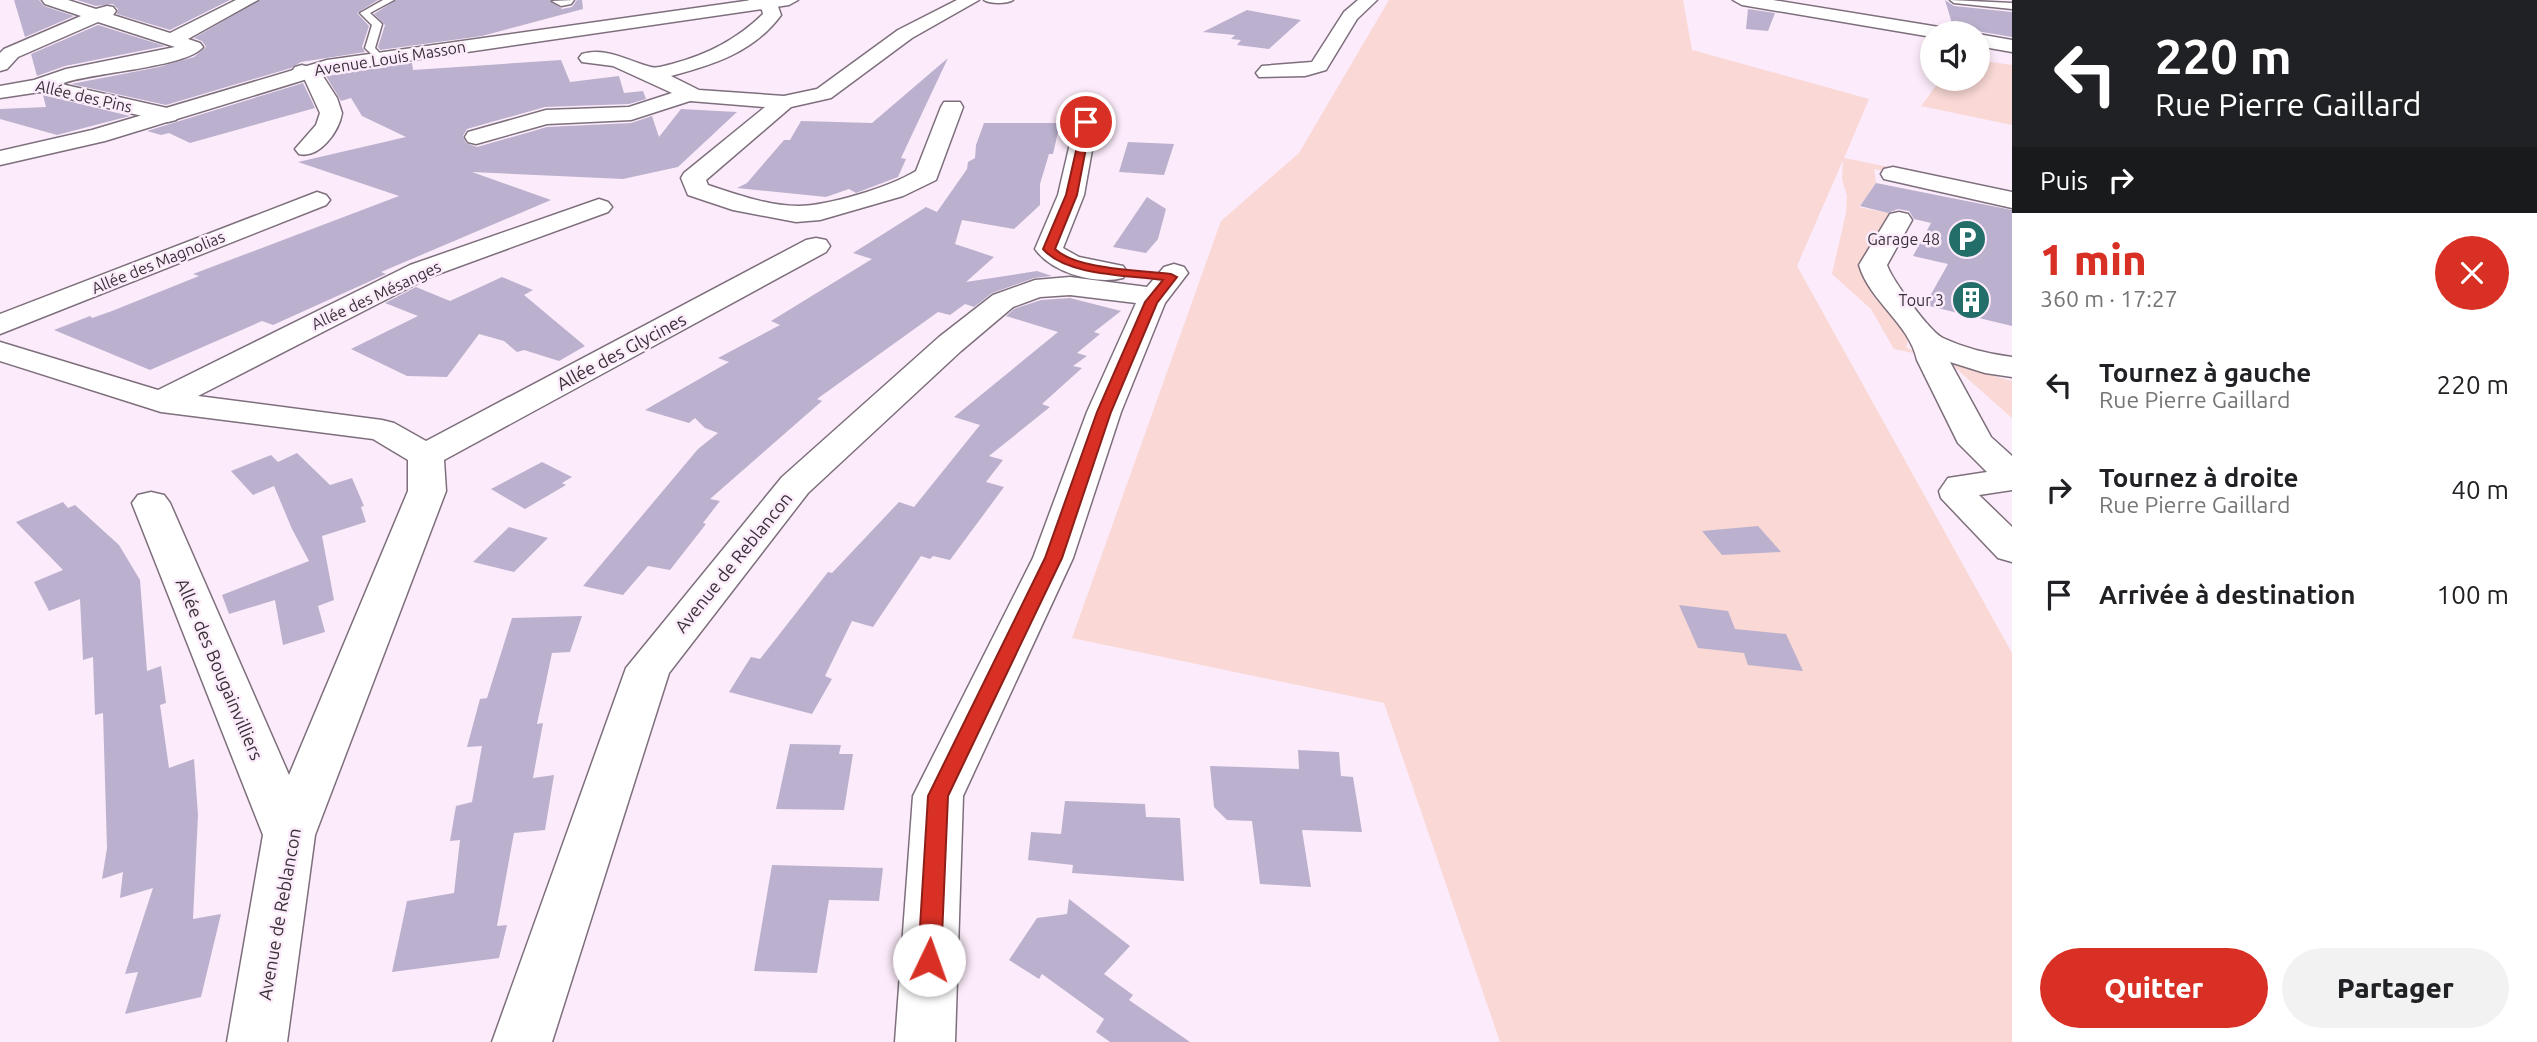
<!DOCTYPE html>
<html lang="fr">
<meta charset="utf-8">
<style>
body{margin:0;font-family:Ubuntu,sans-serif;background:#f2f2f2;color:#202124;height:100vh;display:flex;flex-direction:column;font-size:26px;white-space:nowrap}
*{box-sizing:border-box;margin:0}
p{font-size:23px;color:#757577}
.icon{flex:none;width:38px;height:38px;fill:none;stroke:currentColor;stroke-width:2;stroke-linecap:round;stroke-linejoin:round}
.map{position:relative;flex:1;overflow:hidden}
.sheet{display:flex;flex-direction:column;background:#fff;width:525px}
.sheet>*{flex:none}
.top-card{background:#202124;color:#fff;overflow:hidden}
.buttons{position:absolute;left:1920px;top:21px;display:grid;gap:14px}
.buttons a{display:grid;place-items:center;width:70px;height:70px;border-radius:50%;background:#fff;box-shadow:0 4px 10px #0003;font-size:35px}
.pin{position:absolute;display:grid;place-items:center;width:60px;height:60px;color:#fff;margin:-30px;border:4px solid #fff;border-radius:50%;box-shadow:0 2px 7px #0007}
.me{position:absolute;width:77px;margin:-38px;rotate:3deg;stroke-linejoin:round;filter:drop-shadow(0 0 5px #0008)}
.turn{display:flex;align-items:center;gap:24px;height:147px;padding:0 28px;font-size:32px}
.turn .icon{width:91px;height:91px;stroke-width:2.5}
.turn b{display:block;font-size:49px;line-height:60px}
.then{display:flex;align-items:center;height:66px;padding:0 28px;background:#0003;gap:14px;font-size:26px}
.round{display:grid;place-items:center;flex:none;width:74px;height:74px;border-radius:37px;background:#f2f2f2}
.head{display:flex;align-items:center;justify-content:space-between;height:119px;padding:0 28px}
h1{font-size:42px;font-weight:800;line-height:52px;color:#d93025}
.cta{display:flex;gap:14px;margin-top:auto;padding:14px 28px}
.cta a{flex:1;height:80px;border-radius:42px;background:#d93025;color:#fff;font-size:28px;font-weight:800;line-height:80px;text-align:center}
.cta a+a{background:#f2f2f2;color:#202124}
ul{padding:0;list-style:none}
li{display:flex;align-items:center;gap:21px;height:105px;padding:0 28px}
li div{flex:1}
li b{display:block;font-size:26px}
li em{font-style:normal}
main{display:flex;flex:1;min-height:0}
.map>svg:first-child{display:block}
.green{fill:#f9d8d5}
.building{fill:#bbb1ce}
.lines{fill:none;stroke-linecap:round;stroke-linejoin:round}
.lane-casing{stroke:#7d6f7c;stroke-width:3}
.street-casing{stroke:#7d6f7c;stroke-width:3}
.secondary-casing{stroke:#7d6f7c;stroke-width:3}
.lane{fill:#fff;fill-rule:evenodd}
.street{fill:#fff;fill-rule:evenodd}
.secondary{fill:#fff;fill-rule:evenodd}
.route{fill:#d93025;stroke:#8d1f18;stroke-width:2}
.labels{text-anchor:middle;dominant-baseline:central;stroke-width:5;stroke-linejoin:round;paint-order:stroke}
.far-street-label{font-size:16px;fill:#383238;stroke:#fcebfa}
.far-poi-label{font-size:16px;fill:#383238;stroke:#fcebfa;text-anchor:end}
.street-label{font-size:18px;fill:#383238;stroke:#fcebfa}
</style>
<main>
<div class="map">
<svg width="2012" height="1042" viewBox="0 0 2012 1042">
<rect width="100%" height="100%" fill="#fcebfa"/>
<g class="green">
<path d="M1389,0h294l9,50 177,49 -25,59 168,34 -138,-23 2,14 -17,24 33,7 -27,44 46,74 -5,15 12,7 -24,-5 -23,-40 -39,-35 14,-61 1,-17 -5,-17 1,-19 -46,106 215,387v389h-512l-116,-339 -312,-65 149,-417 78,-68z"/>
<path d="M1978,60l34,5v60l-91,-19 20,-27h37z"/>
<path d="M1951,364l61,17v37z"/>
</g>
<g class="building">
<path d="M14,0h25l5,6 30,10 -49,21z"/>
<path d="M77,0h153l-60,30 -53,-16 1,-5 -5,-5 -17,2z"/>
<path d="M260,0h118l-21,13 12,13 -7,21 3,5 -64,10 -10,6 -125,37 -95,-21 88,-17 35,-10 12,-10 -4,-6 -8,-3z"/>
<path d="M396,0h154l12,9 10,-2 5,-7h5l1,9 -101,27 -102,14 -2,-3 7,-22 -11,-11z"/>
<path d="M1945,0l9,6 58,6v25l-59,-10z"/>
<path d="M1748,9l27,4 -7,18 -22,-2z"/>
<path d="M1247,10l54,10 -32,29 -32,-4 4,-5 -10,-1 4,-4 -32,-3z"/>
<path d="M98,25l67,21 -100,20 -28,10 -6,-22z"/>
<path d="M948,58l-47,100 5,1 -8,18 -42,16 -7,-4 -23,8 -89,-9 10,-5 37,-43h6l11,-19 71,2z"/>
<path d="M561,60l9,22 49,-6 5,17 19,-2 3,8 -17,5 -84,3 -78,22 -4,7 3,7 11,4 70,-20 84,-4 21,-7 7,21 22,-28 56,3 -59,55 -55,12 -151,-7 79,28 -170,72 5,2 -113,51 -11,-4 -112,49 -96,-40 36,-14 2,2 20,-7 87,-35 -6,-2 206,-78 -101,-34 108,-25 -44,-21 -11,-18 -10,3 -15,-25 86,-13 1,7z"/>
<path d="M303,83l12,25 -125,35 -21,-10 -8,2 -14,-4z"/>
<path d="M43,95l87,21 -73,19 -57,-16v-10l46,-2z"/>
<path d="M984,123h76l-7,31h-4l-9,30v21l-26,24 -52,-9 -7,24 39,13 -28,25 71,-11 15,5 -18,2 -42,15 -18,14 -9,-3 -15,11 -12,-3 -121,87 5,2 -112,98 10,2 -17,22 3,1 -36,46 -22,-4 -25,29 -40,-9 115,-137 20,-16 -13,-5 -10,-10 -6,5 -44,-13 84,-48 -11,-4 62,-33 -9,-4 101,-62 -19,-6 73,-46 11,5 30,-43 1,-7 7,-4 1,-13z"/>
<path d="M1128,142l46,2 -10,31 -45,-3z"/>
<path d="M1876,183l136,27v116l-87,-21 23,-41 -35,-8 18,-33 -17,-4 -5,-8 -11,-2 -10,4 -28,-7z"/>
<path d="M1147,197l19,12 -8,30 -12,14 -33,-6z"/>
<path d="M502,277l31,13 -9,5 61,51 -26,15 -35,-11 -7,2 -13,-11 -25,-7 -32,43 -40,-1 -56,-27 67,-33 -33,-13 31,-16 34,14z"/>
<path d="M1070,298l51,13 -27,21 6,2 -23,19 10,3 -14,10 9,2 -40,36 8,3 -61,49 14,4 -17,22 18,5 -54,73 -17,-4 -3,3 -9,-3 -48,71 -21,-6 -27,55 7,3 -20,35 -83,-22 22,-35 9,2 68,-87 4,1 67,-71 15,5 66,-82 -26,-8 104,-85 -52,-16 8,-7 27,-9z"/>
<path d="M297,453l33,32 22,-7 12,28 -3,1 5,15 -44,14 12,64 -16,6 7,26 -42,13 -8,-45 -46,14 -7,-19 87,-34 -17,-32 -18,-43 -21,9 -22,-24 40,-16 7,7z"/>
<path d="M542,462l30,15 -10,6 4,2 -41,24 -34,-20z"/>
<path d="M63,502l5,6 7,-3 44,40 21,35 7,91 14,-5 5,37 -6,2 9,63 25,-9 4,56 -5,104 28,-5 -20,83 -76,17 13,-42 -13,2 28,-86 -33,10 3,-26 -21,7 5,-31 -4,-135 -8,2 -2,-58 -10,3 -3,-61 -31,12 -15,-29 29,-12 -47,-48z"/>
<path d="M1758,526l23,26 -59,3 -20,-24z"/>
<path d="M509,527l39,11 -34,34 -41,-10z"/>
<path d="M1679,605l49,6 7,18 51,5 17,37 -55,-6 -4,-12 -46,-5z"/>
<path d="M582,616l-12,36 -18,1 -15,71 6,-1 -10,55 21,-3 -9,55 -31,3 -17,93 10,-1 -8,33 -107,14 15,-71 47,-8 6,-53 -10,1 6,-35 16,-4 10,-56 -15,1 13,-48 7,-1 25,-80z"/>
<path d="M790,744l51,1 -2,9h14l-9,56 -68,-1z"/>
<path d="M1298,750l41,2 2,24 12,1 9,55 -60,-2 9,57 -51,-3 -8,-63 -25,-1 -13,-13 -4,-41 89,3z"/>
<path d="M1065,801l80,3 1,13 34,1 4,63 -112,-8 1,-8 -45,-5 3,-28 30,2z"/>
<path d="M772,865l111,3 -4,33 -50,-1 -12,73 -63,-2z"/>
<path d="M1069,899l61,47 -26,28 29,21 -4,5 61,42h-80l-14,-10 8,-13 -62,-45 -3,5 -30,-19 28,-42 30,-4z"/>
</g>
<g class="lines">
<defs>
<g id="lane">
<path d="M383,0h11l-24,13 12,11 -7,24 10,11 -5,3 -15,-14 7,-23 -12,-12z"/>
<path d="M984,0h29c-6,4 -23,4 -29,0z"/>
<path d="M1950,0l62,3v6l-58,-6z"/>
</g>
<g id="street">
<path d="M42,0h26l28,9 11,-3 6,1 3,4 -3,4 57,18 66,-33h22l-70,39 12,4 3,4c-17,21 -112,25 -142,37l115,26 3,5 -3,5 -8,2 -128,-30 -40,6v-12l34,-6 32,-11 109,-22 -77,-25 -80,35 -11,12 -7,2v-18l4,-4 77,-33 -36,-12z"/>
<path d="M574,0l-3,4 -10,2 -9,-5z"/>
<path d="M748,0h22l7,4 4,11c-27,37 -68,50 -110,61l28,14 85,6 33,-7 81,-59 59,-30h22l-67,38 -81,60 -40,9 -85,73 2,5c28,9 60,21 90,21 30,0 92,-19 118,-35l25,-64 3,-5h16l3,5 -27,73 -33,16 -83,24 -24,2 -63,-12 -45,-15 -7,-17 3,-5 81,-66 -75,-6 -59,19 -84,4 -71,20 -8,-2 -3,-5 3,-5 78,-22 83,-3 43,-14 -59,-27 -31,-4 -3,-4 3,-4c26,-7 45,7 69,13 7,2 15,-2 21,-3 36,-10 64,-24 91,-50l-1,-4z"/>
<path d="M1358,0h19l-20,19 -31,51 -21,6 -46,1 -3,-4 6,-7 50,-4 32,-50z"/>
<path d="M1733,0h40l166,27 9,6h-16v4l-190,-32z"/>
<path d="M1978,34l34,6v12l-34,-6z"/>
<path d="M302,65l17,5 18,28 5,15c-3,19 -23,46 -43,41l-4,-5 21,-24 4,-12 -16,-35 -9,-3 -3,-4 3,-4z"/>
<path d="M1086,115l8,2 3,5 -13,73 -21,53 16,9 44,9 4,6 -4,6c-27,7 -71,-5 -88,-29l23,-54 17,-73 3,-5z"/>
<path d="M1893,167l119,25v16l-128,-29 -3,-5 3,-5z"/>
<path d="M317,192l9,3 4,5 -4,5 -326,129v-20z"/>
<path d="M599,199l9,3 4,5 -4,5 -178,65 -232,119 184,24 12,3 32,18 380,-201 10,-2 10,2 4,6 -4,6 -382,208 2,31 -131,344 -28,207h-60l36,-207 -131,-332 6,-8 13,-3 13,3 6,8 119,272 119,-284v-31l-35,-21 -212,-27 -161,-51v-19l158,48 252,-125z"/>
<path d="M1899,212l9,2 4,6 -25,45c5,15 43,67 56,73 21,10 46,16 69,19v20l-27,-4 -35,-11 41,75 21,19v34l-33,5 33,32v35l-14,-4 -57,-60 -2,-7 9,-13 39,-6 -29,-29 -41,-83c-8,-37 -47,-58 -58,-95l31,-51z"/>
<path d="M1174,264l10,3 4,6 -23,30 -44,109 -48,146 -110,238 -8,246h-60l18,-246 120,-238 54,-146 49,-109 -66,-8 -30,2 -27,10 -52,44 -153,142 -139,180 -117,369h-60l134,-374 156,-191 157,-140 54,-42 42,-15 35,-3 77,10 17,-20z"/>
</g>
<path id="secondary" d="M752,0h46l-9,5 -459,67 -225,69 -105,24v-14l92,-21 235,-70z"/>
</defs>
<use href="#lane" class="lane-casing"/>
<use href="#street" class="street-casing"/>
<use href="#secondary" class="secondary-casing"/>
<use href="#lane" class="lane"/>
<use href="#street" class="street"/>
<use href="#secondary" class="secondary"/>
</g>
<path class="route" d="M1083,120l8,2 -14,73 -22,54c22,21 85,21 116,25l6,3 -20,26 -46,109 -49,146 -114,238 -7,164 -3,7 -9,4 -8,-4 -3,-7 10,-164 117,-238 52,-146 48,-110 18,-22c-34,-5 -97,-4 -120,-31l23,-54z"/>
<defs>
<symbol id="parking-disc" viewBox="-11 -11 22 22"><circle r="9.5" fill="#246e6a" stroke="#fcebfa"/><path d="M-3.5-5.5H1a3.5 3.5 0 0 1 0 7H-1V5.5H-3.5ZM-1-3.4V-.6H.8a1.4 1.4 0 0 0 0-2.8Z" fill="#fff"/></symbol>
<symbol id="building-disc" viewBox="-11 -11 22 22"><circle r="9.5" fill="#246e6a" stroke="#fcebfa"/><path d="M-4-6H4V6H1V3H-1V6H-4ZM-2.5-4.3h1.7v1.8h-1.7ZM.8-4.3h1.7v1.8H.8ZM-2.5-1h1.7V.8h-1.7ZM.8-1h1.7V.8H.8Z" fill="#fff"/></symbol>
</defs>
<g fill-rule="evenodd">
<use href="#parking-disc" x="1945" y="217" width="44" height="44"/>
<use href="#building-disc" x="1949" y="278" width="44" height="44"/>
</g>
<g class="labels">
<g class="far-street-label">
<text transform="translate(390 58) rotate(-9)">Avenue Louis Masson</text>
<text transform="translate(84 96) rotate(13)">Allée des Pins</text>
<text transform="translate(158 262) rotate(-22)">Allée des Magnolias</text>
<text transform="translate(376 295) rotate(-25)">Allée des Mésanges</text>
</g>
<g class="far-poi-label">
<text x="1940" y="239">Garage 48</text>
<text x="1944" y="300">Tour 3</text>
</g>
<g class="street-label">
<text transform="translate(621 351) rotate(-28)">Allée des Glycines</text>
<text transform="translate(733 562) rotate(-51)">Avenue de Reblancon</text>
<text transform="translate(220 669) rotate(67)">Allée des Bougainvilliers</text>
<text transform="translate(279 914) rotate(-80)">Avenue de Reblancon</text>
</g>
</g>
</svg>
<div class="buttons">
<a><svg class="icon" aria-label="sound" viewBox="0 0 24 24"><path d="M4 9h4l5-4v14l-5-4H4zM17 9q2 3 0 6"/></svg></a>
</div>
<div class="pin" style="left:1086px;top:122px;background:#d93025"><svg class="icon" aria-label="arrive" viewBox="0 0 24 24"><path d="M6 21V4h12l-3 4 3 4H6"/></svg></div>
<svg class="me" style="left:929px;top:960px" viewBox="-20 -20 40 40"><circle r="19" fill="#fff"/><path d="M0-13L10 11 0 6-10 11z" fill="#d93025"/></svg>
</div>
<section class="sheet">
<div class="top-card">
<div class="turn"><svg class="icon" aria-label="left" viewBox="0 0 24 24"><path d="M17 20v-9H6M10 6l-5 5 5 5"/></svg><div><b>220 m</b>Rue Pierre Gaillard</div></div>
<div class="then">Puis<svg class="icon" aria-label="right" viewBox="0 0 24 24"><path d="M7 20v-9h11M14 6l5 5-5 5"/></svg></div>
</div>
<div class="head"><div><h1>1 min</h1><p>360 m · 17:27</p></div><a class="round" style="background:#d93025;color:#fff"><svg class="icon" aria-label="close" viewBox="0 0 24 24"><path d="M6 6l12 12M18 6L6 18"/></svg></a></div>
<ul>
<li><svg class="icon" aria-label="left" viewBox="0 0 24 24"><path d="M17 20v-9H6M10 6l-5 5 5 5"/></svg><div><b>Tournez à gauche</b><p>Rue Pierre Gaillard</p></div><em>220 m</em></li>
<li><svg class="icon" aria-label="right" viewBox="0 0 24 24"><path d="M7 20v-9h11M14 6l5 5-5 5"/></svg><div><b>Tournez à droite</b><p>Rue Pierre Gaillard</p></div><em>40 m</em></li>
<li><svg class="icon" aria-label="arrive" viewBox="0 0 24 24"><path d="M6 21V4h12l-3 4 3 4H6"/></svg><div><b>Arrivée à destination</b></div><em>100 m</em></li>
</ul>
<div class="cta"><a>Quitter</a><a>Partager</a></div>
</section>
</main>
